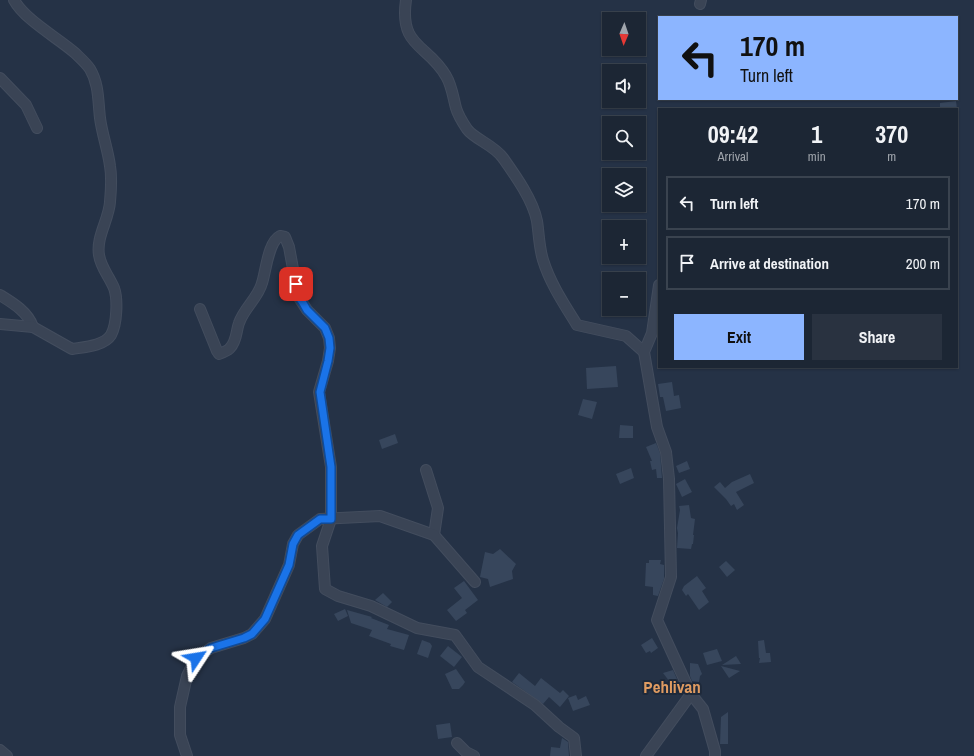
<!DOCTYPE html>
<meta charset="utf-8">
<style>
body{margin:0;font-family:"Archivo Narrow",sans-serif;background:#293240;color:#f1f3f6;height:100vh;display:flex;flex-direction:column;font-size:15px;white-space:nowrap}
*{box-sizing:border-box;margin:0}
p{font-size:13px;color:#a0a5ac}
.icon{flex:none;width:22px;height:22px;fill:none;stroke:currentColor;stroke-width:2;stroke-linecap:round;stroke-linejoin:round}
.map{position:relative;flex:1;overflow:hidden}
.side{position:absolute;left:658px;top:108px;width:300px;height:260px;display:flex;flex-direction:column;background:#1c2634;border-radius:0px;box-shadow:0 1px 3px #0004,0 0 0 1px #3a434f}
.side>*{flex:none}
.banner{position:absolute;left:658px;top:16px;width:300px;height:84px;border-radius:0px;box-shadow:0 1px 3px #0004,0 0 0 1px #3a434f;background:#8cb5ff;color:#111;overflow:hidden}
.needle{width:26px;rotate:182deg}
.tools{position:absolute;left:602px;top:12px;display:grid;gap:8px}
.tools a{display:grid;place-items:center;width:44px;height:44px;border-radius:0px;background:#1c2634;box-shadow:0 1px 3px #0004,0 0 0 1px #3a434f;font-size:20px}
.pin{position:absolute;display:grid;place-items:center;width:34px;height:34px;color:#fff;margin:-17px;border-radius:8px;box-shadow:0 2px 6px #0006}
.me{position:absolute;width:44px;margin:-22px;rotate:57deg;stroke-linejoin:round;filter:drop-shadow(0 0 3px #0008)}
.turn{display:flex;align-items:center;gap:14px;height:84px;padding:0 16px;font-size:18px}
.turn .icon{width:52px;height:52px;stroke-width:2.5}
.turn b{display:block;font-size:28px;line-height:34px}
.eta{display:flex;justify-content:space-evenly;align-items:center;height:68px;text-align:center}
.eta b{font-size:24px;font-weight:700;line-height:28px}
.primary-button{display:flex;gap:8px;margin-top:auto;padding:8px 16px}
.primary-button a{flex:1;height:46px;border-radius:0px;background:#8cb5ff;color:#111;font-size:16px;font-weight:700;line-height:46px;text-align:center}
.primary-button a+a{background:#293240;color:#f1f3f6}
ul{padding:0;list-style:none}
li{display:flex;align-items:center;gap:12px;height:54px;margin:0 8px 6px;padding:0 8px;border:2px solid #3a434f;border-radius:0px}
li div{flex:1}
li b{display:block;font-size:15px}
li em{font-style:normal}
.map>svg:first-child{display:block}
.building{fill:#37465c}
.lines{fill:none;stroke-linecap:round;stroke-linejoin:round}
.minor-casing{stroke:#434d5e;stroke-width:12}
.minor{stroke:#3a4455;stroke-width:10}
.route-casing{stroke:#114b97;stroke-width:10}
.route{stroke:#1a73e8;stroke-width:7}
.labels{text-anchor:middle;dominant-baseline:central;stroke-width:4;stroke-linejoin:round;paint-order:stroke}
.district-label{font-size:17px;font-weight:bold;fill:#df9b61;stroke:#1e293a}
</style>
<div class="map">
<svg width="974" height="756" viewBox="0 0 974 756">
<rect width="100%" height="100%" fill="#253246"/>
<g class="building">
<path d="M956,101l1,8h-17v-6z"/>
<path d="M616,366l2,21 -31,2 -1,-21z"/>
<path d="M672,382l2,14 5,-1 2,13 -15,3 -3,-14h-3l-2,-13z"/>
<path d="M583,399l14,3 -5,17 -14,-4z"/>
<path d="M620,425l13,1v12h-14z"/>
<path d="M395,434l3,9 -16,6 -3,-9z"/>
<path d="M656,443l4,10 2,25h-5l-1,-9 -4,1 -2,-9h2l-6,-14z"/>
<path d="M687,461l3,8 -11,4 -3,-7z"/>
<path d="M631,468l3,10 -14,6 -4,-10z"/>
<path d="M750,474l4,9 -18,9 8,13 -7,5 -3,-6 -3,2 -5,-7 -12,-12 6,-5 5,6 7,-6z"/>
<path d="M685,479l7,13 -10,5 -6,-13z"/>
<path d="M689,505l2,13 4,1 -2,16h1l-1,9h-1l-1,5 -14,-1 1,-15 -1,-5 3,-18 -1,-4z"/>
<path d="M500,549l16,15 -4,7 1,8 -23,8 -2,-8 -8,-2 5,-25 8,2z"/>
<path d="M649,560h12l-1,4 4,1v14l-6,17 -5,-1v-8l-8,-1 1,-23h3z"/>
<path d="M726,561l9,9 -8,7 -8,-10z"/>
<path d="M697,576l9,12 -4,3 7,11 -10,8 -11,-16 -2,2 -4,-6 2,-4z"/>
<path d="M464,581l14,19 -13,10 2,3 -11,8 -9,-11 15,-12 -8,-10z"/>
<path d="M383,593l9,9 -5,5 -12,-7z"/>
<path d="M345,609l3,7 -10,5 -4,-7z"/>
<path d="M347,610l25,7 -1,1 18,7 -2,4 22,6 -5,15 -14,-4 1,-2 -22,-8 3,-6 -21,-7z"/>
<path d="M652,638l6,10 -7,5 -1,-2 -4,2 -5,-8z"/>
<path d="M422,640l8,3 2,3 -4,12 -11,-4z"/>
<path d="M764,640l2,13h4l1,9 -12,1 1,-5 -1,1 -1,-18z"/>
<path d="M448,646l14,11 -8,10 -14,-11z"/>
<path d="M717,649l5,12 -15,4 -4,-12z"/>
<path d="M736,656l5,8 -19,1z"/>
<path d="M690,663l8,1 4,10 -2,2 -1,6 -7,-1 -2,-5z"/>
<path d="M721,666l19,5 -11,7z"/>
<path d="M456,669l9,13 -2,3 -4,4h-7l-7,-15z"/>
<path d="M673,670l10,23 -4,1 -16,-21z"/>
<path d="M519,673l16,13 6,-8 19,15 3,-3 6,6 -9,11 -11,-10 -6,7 -31,-22z"/>
<path d="M576,695l2,5 8,-4 4,9 -17,6 -5,-13z"/>
<path d="M728,712v32h-8l1,-27z"/>
<path d="M450,723l2,14 -14,2 -2,-14z"/>
<path d="M562,738l6,4 1,14h-19l1,-9 9,1z"/>
</g>
<g class="lines">
<defs>
<g id="minor">
<path d="M406,0c-7,48 22,44 40,76 6,10 7,21 10,32 2,7 7,15 11,21 7,10 27,16 36,29 12,17 30,42 34,63 2,13 2,26 6,39 7,23 21,44 34,65l49,11 18,16"/>
<path d="M700,4l1,-4"/>
<path d="M0,78l26,27 11,23"/>
<path d="M659,285l-7,48 -8,19 13,75 9,25 3,27 2,98 -14,43 34,74 12,15 12,42v5"/>
<path d="M0,295c13,8 28,17 33,32"/>
<path d="M200,309l17,42 2,3c4,-2 9,-3 11,-6 7,-7 6,-17 9,-25 5,-15 19,-25 23,-40 4,-12 6,-41 18,-47l5,1 4,10 9,49 9,14 18,18 4,10 1,10 -2,13 -9,31 12,75v52l-9,27 3,43 13,7 33,10 46,22 38,7 23,32 57,38 24,22 15,11 2,18"/>
<path d="M0,324l33,3 39,22c12,-2 32,-3 39,-14 6,-11 7,-36 3,-47 -5,-12 -13,-20 -15,-33 -3,-18 10,-36 11,-53 1,-11 2,-25 0,-36 -2,-16 -8,-32 -10,-48 -2,-17 -1,-34 -10,-49 -4,-6 -10,-11 -15,-16 -17,-15 -50,-33 -61,-53"/>
<path d="M426,470l12,38 -4,27"/>
<path d="M457,743l9,9 8,4"/>
<path d="M0,750l7,6"/>
<path d="M187,756l-7,-21v-28l7,-31 9,-18 15,-10 33,-10 8,-4 13,-15 24,-54 4,-21 5,-9 22,-16 60,-3 54,19 41,47"/>
<path d="M646,756l45,-62"/>
</g>
</defs>
<use href="#minor" class="minor-casing"/>
<use href="#minor" class="minor"/>
</g>
<g class="lines">
<defs>
<path id="route" d="M196,658l15,-10 33,-10 8,-4 13,-15 24,-54 4,-21 5,-9 22,-16h11v-52l-11,-75 8,-31 2,-13 -1,-10 -4,-10 -18,-18 -4,-7 -5,-7 -2,-12"/>
</defs>
<use href="#route" class="route-casing"/>
<use href="#route" class="route"/>
</g>
<g class="labels">
<g class="district-label">
<text x="672" y="686">Pehlivan</text>
</g>
</g>
</svg>
<div class="tools">
<a><svg class="needle" viewBox="-14 -14 28 28"><path d="M0-13l5 13h-10z" fill="#e53935"/><path d="M0 13l5-13h-10z" fill="#a0a5ac"/></svg></a>
<a><svg class="icon" aria-label="sound" viewBox="0 0 24 24"><path d="M4 9h4l5-4v14l-5-4H4zM17 9q2 3 0 6"/></svg></a>
<a><svg class="icon" aria-label="search" viewBox="0 0 24 24"><circle cx="10" cy="10" r="6"/><path d="M15 15l6 6"/></svg></a>
<a><svg class="icon" aria-label="layers" viewBox="0 0 24 24"><path d="M12 4l9 5-9 5-9-5zM3 14l9 5 9-5"/></svg></a>
<a>+</a>
<a>−</a>
</div>
<div class="pin" style="left:296px;top:284px;background:#d93025"><svg class="icon" aria-label="arrive" viewBox="0 0 24 24"><path d="M6 21V4h12l-3 4 3 4H6"/></svg></div>
<svg class="me" style="left:196px;top:658px" viewBox="-20 -20 40 40"><path d="M0-17L14 15 0 8-14 15z" fill="#1a73e8" stroke="#fff" stroke-width="4"/></svg>
<div class="banner">
<div class="turn"><svg class="icon" aria-label="left" viewBox="0 0 24 24"><path d="M17 20v-9H6M10 6l-5 5 5 5"/></svg><div><b>170 m</b>Turn left</div></div>
</div>
<section class="side">
<div class="eta">
<div><b>09:42</b><p>Arrival</p></div>
<div><b>1</b><p>min</p></div>
<div><b>370</b><p>m</p></div>
</div>
<ul>
<li><svg class="icon" aria-label="left" viewBox="0 0 24 24"><path d="M17 20v-9H6M10 6l-5 5 5 5"/></svg><div><b>Turn left</b></div><em>170 m</em></li>
<li><svg class="icon" aria-label="arrive" viewBox="0 0 24 24"><path d="M6 21V4h12l-3 4 3 4H6"/></svg><div><b>Arrive at destination</b></div><em>200 m</em></li>
</ul>
<div class="primary-button"><a>Exit</a><a>Share</a></div>
</section>
</div>
